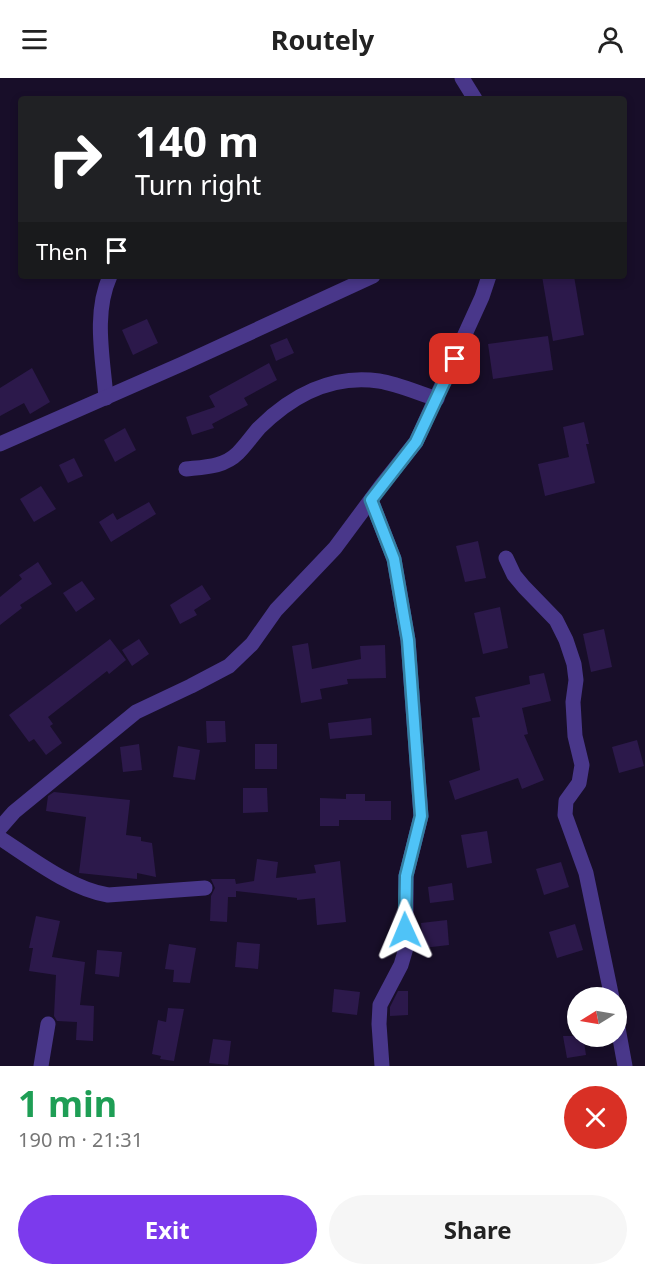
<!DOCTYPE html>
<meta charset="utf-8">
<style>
body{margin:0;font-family:"Noto Sans",sans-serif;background:#f6f6f6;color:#222;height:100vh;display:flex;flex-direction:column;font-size:22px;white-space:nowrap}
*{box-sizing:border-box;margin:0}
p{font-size:20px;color:#767676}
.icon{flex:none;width:33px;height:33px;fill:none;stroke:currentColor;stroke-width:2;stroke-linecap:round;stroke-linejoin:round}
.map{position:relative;height:988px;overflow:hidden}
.panel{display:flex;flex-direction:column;background:#fff;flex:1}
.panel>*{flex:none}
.guide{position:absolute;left:18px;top:18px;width:609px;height:183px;border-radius:6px;box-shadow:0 3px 9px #0003;background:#202124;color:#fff;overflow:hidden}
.needle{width:39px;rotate:259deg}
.tools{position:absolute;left:567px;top:909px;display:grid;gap:12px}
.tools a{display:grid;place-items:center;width:60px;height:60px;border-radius:50%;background:#fff;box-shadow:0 3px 9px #0003;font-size:30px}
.pin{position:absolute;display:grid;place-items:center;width:51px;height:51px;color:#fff;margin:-26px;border-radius:12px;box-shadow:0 3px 9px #0006}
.me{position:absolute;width:66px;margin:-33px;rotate:359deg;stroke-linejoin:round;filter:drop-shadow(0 0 4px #0008)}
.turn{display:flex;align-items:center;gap:21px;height:126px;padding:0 18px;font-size:27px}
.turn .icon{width:78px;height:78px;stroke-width:2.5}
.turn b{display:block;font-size:42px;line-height:51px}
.then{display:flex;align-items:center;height:57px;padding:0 18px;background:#0003;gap:12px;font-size:22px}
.round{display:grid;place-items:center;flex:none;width:63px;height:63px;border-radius:32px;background:#f6f6f6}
.head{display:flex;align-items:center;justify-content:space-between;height:102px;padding:0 18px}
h1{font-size:36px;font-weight:700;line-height:45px;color:#1e9e55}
.action{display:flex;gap:12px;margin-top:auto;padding:12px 18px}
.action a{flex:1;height:69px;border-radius:36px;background:#7c3aed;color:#fff;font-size:24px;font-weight:700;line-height:69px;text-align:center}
.action a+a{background:#f6f6f6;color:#222}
header{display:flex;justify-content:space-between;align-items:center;height:78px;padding:0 18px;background:#fff;font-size:27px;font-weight:700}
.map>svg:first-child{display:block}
.building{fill:#2c194b}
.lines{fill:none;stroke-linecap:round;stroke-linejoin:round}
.minor{stroke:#49378a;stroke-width:15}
.route-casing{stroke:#337fa1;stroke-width:15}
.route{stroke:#4fc3f7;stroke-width:10}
</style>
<header><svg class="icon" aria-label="menu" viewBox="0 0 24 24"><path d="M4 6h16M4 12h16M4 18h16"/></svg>Routely<svg class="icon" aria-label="person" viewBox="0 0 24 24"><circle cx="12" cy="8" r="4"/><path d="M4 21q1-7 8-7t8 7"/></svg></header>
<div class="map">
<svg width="645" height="988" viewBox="0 0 645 988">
<rect width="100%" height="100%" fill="#180e29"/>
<g class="building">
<path d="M542,198h32l10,59 -31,6z"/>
<path d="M147,241l11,24 -25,12 -11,-25z"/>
<path d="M548,258l5,34 -60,9 -5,-35z"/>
<path d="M287,260l7,15 -18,8 -6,-16z"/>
<path d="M269,285l8,17 -33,18 4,7 -36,19 2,4 -22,7 -6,-18 29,-10 -6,-11z"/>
<path d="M32,290l18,34 -20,12 -6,-11 -24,13v-28z"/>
<path d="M584,344l5,22h-3l9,39 -50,13 -7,-32 31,-7 -6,-30z"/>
<path d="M125,350l11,22 -21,12 -11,-22z"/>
<path d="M74,380l9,18 -15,7 -9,-18z"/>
<path d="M41,408l15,23 -22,13 -14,-23z"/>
<path d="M149,424l7,12 -45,28 -12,-20 14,-9 4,7z"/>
<path d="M478,463l8,37 -21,4 -9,-36z"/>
<path d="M38,484l14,22 -32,21 2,3 -22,17v-28l22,-18 -3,-4z"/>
<path d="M82,503l13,18 -19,13 -13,-19z"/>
<path d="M202,507l9,14 -17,11 3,5 -17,9 -10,-19z"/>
<path d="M500,529l8,41 -25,6 -9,-41z"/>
<path d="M604,551l8,38 -21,5 -8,-38z"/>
<path d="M110,561l16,21 -17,14 -2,-3 -59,46 5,7 -3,2 12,17 -16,12 -12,-16 -5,3 -20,-27z"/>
<path d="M139,561l10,15 -17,12 -10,-16z"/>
<path d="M308,565l4,26 49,-10 -1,-13 25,-1 1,33 -39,1 1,5 -28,5 2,10 -21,4 -9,-57z"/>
<path d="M544,595l7,28 -29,7 6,26 -4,1 20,45 -22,9 -4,-11 -63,22 -6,-19 31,-11 -8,-52 8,-1 -5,-20 55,-13 -1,-8z"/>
<path d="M371,640l1,17 -42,4 -2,-16z"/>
<path d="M206,643h19l1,21 -19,1z"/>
<path d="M637,662l7,26 -25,7 -7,-26z"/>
<path d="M139,666l3,26 -19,2 -3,-25z"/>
<rect x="255" y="666" width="22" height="25"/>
<path d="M178,668l22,4 -5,30 -22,-3z"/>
<path d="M243,710h24l1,24 -25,1z"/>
<path d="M54,714l76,8 -4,35 15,2v4l11,2 4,34 -19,-4v6l-58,-6 7,-56 -40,-6 2,-15z"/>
<path d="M346,716h19v7h26v19h-52v6h-19v-28l26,1z"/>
<path d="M487,753l5,32 -25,5 -6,-33z"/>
<path d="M257,781l21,3 -2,16 40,-5 -2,-8 26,-4 6,61 -29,3 -2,-27 -18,2v-2l-61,-7v6h-8l-1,25 -17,-1 1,-25 4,-8 -4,-9h24l1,5 18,-3z"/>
<path d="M561,784l8,25 -25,8 -8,-26z"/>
<path d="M452,805l2,17 -24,3 -2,-16z"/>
<path d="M36,838l24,5 -8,36 33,5 -5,43 14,1 -1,35 -17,-1 1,-18 -20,-1 -3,-5 2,-41 -27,-4 4,-23h-4z"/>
<path d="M447,842l2,25 -26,3 -2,-25z"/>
<path d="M575,846l8,26 -26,8 -8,-26z"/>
<path d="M237,864l23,2 -2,25 -23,-2z"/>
<path d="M169,866l27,4 -6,35 -17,-1 1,-12 -9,-1z"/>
<path d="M97,872l25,2 -3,25 -24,-3z"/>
<path d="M334,911l26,3 -3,23 -25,-3z"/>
<path d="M398,913h10v24l-18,1v-9z"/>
<path d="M168,930l16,1 -10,52 -14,-2 1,-3 -9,-2 6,-34 8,2z"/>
<path d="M563,958h20l3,19 -19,3z"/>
<path d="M213,961l18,2 -3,24 -19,-2z"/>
</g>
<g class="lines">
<g class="minor">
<path d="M462,0l13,21"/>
<path d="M106,320c-3,-40 -13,-84 4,-122"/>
<path d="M0,366l182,-80 191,-88"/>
<path d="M186,391c19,-2 38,-2 52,-16 8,-8 14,-17 21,-25 32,-32 73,-54 120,-47 19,3 39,12 58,18"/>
<path d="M371,422l23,59 14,81 13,176 -15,60v72l-5,17 -21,40 -1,19 3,42"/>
<path d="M506,480l8,17 10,12 32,33 10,20 8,24 2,16 -3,22 2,34 7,29 -3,18 -13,18 -1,14 21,58 26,125"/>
<path d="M0,750l14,-16 122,-100 55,-26 38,-20 23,-22 24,-34 59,-62 46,-62 35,-44 66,-145 7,-21"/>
<path d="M0,760c32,21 71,51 108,57l97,-7"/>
<path d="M616,939l9,49"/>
<path d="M41,988l7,-42"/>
</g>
</g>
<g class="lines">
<defs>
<path id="route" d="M405,852l1,-54 15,-60 -13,-176 -14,-81 -23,-59 45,-58 39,-83"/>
</defs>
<use href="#route" class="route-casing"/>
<use href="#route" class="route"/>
</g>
</svg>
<div class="tools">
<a><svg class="needle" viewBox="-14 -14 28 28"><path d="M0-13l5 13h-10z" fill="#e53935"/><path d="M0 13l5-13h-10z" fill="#767676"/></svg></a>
</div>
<div class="pin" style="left:455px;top:281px;background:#d93025"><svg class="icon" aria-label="arrive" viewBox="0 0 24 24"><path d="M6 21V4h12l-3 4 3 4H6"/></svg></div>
<svg class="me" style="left:405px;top:852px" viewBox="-20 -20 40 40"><path d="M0-17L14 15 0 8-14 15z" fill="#4fc3f7" stroke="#fff" stroke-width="4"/></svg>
<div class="guide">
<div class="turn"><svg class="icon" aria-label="right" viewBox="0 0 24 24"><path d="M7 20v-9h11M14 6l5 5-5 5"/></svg><div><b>140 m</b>Turn right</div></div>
<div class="then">Then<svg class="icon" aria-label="arrive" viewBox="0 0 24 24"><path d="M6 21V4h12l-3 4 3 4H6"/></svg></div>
</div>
</div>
<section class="panel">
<div class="head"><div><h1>1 min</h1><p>190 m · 21:31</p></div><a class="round" style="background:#d93025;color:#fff"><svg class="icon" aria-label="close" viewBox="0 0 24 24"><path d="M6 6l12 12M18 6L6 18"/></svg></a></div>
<div class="action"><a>Exit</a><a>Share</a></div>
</section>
